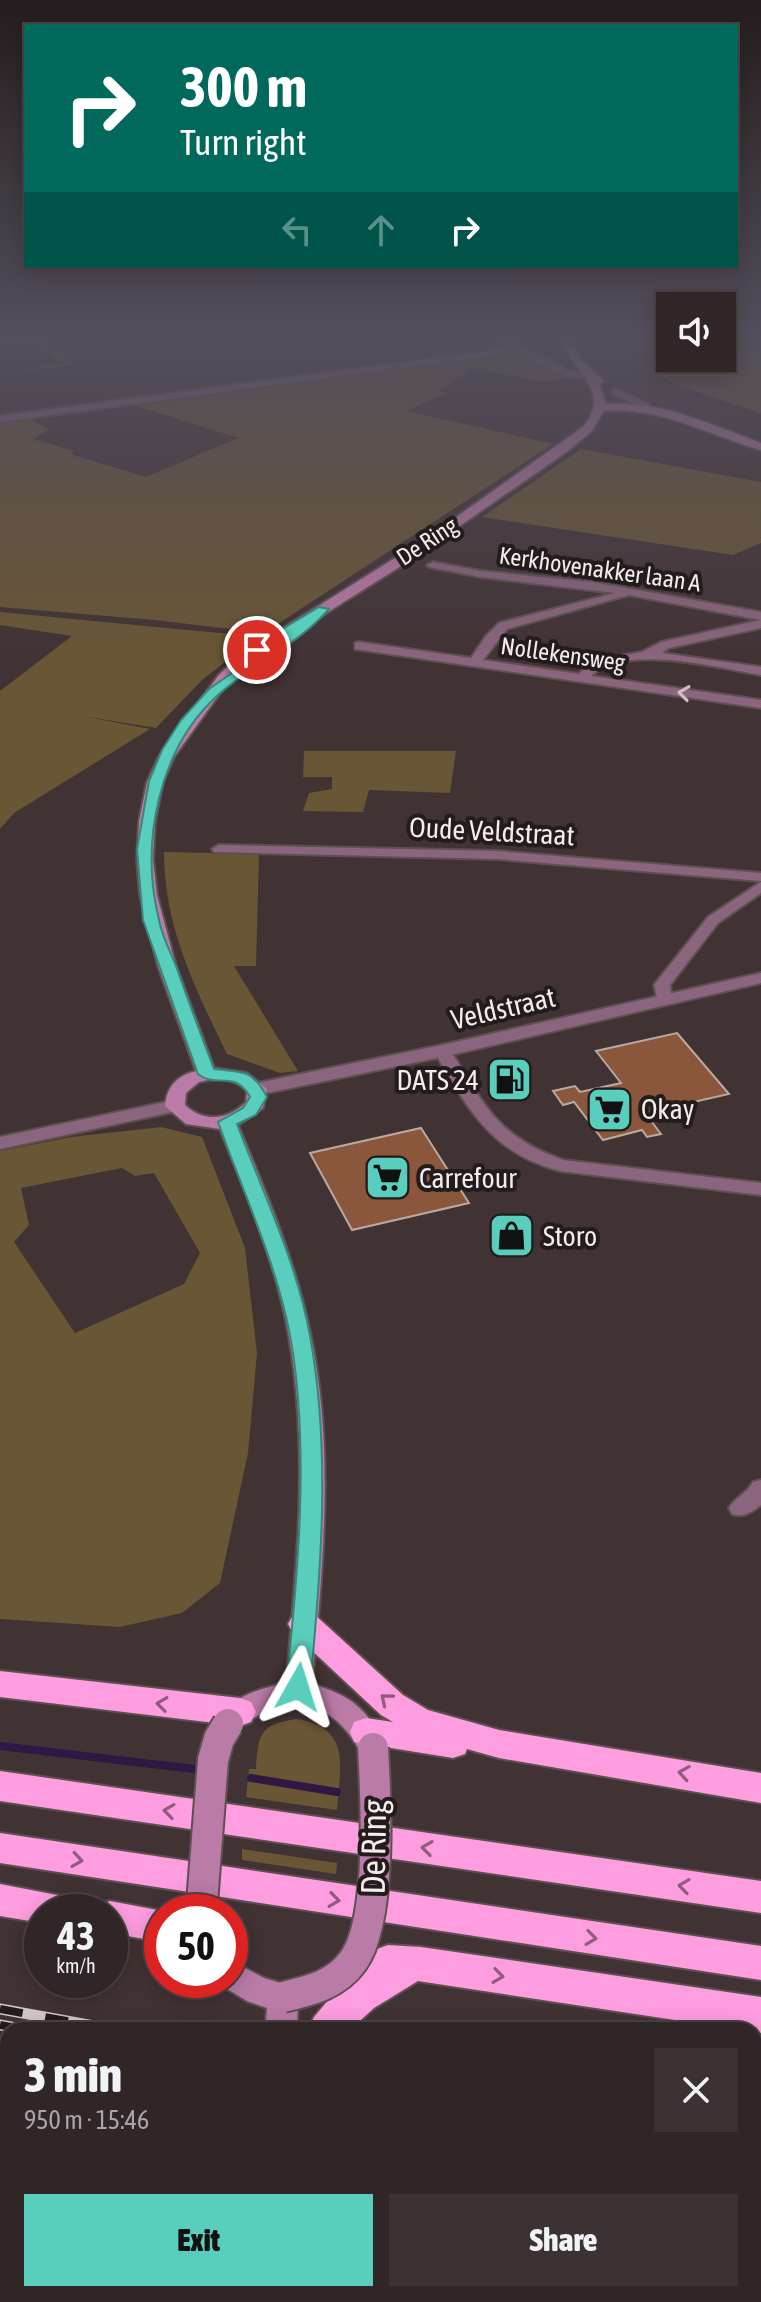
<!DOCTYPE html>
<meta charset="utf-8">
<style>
body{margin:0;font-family:"Asap Condensed",sans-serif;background:#3d3233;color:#f1f3f6;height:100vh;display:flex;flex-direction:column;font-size:30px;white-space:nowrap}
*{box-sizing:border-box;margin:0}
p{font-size:26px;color:#a8a5a7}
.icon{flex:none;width:44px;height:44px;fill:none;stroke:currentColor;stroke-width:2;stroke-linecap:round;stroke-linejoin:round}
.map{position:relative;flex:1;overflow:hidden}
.panel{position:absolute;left:0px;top:2022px;width:762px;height:280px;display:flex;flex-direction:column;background:#312627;border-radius:24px 24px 0 0;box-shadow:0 4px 20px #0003,0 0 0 2px #4c4344}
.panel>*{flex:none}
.guide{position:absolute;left:24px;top:24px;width:714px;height:244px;border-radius:0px;box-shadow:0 4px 20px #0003,0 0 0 2px #4c4344;background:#00695c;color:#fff;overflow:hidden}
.buttons{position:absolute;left:656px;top:292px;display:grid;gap:16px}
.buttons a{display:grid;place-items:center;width:80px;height:80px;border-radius:0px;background:#312627;box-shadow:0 4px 20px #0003,0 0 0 2px #4c4344;font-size:40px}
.speed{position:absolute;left:24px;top:1894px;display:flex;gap:16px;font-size:40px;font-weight:700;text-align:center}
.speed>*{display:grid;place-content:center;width:104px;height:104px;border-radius:50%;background:#312627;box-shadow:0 4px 20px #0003,0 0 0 2px #4c4344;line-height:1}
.speed small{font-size:20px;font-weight:400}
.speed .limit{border:12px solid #d22;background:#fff;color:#111}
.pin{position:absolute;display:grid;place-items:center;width:68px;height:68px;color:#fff;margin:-34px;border:4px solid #fff;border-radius:50%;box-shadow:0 2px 8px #0007}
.me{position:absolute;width:88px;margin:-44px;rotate:6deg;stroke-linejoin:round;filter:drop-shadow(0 0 6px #0008)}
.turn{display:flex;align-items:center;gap:28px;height:168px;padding:0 24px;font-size:36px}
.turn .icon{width:104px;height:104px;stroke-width:2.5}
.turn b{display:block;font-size:56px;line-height:68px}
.lanes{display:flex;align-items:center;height:76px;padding:0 24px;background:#0003;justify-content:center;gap:40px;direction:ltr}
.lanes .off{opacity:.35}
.round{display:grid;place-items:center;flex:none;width:84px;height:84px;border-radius:0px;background:#3d3233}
.headline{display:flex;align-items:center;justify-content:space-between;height:136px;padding:0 24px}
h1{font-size:48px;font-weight:800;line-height:60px}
.button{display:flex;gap:16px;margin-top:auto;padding:16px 24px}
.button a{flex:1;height:92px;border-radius:0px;background:#5acebc;color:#111;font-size:32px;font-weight:800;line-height:92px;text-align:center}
.button a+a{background:#3d3233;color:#f1f3f6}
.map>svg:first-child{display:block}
.green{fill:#695634;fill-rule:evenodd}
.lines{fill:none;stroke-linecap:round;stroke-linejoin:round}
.stream{stroke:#2f1843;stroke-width:8}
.building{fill:#8a563c;stroke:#b9a9a2;stroke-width:2}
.minor-casing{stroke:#5e5051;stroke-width:4}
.tertiary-casing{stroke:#5e5051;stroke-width:4}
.secondary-casing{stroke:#5e5051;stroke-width:4}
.motorway-casing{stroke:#5e5051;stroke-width:4}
.minor{fill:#8b647e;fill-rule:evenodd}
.tertiary{fill:#8b647e;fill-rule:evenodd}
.secondary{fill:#ba7ba6;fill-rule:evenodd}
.motorway{fill:#fe9de0;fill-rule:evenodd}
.rail-casing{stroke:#d3c8c9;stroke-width:11}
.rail{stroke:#231c1d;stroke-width:8;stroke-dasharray:23;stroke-linecap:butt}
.secondary-bridge-casing{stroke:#5e5051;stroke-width:34;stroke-linecap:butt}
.secondary-bridge{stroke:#ba7ba6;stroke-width:30}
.oneway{stroke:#d0bcc6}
.oneway2{stroke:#905c7e}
.route{fill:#5acebc;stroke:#3a867a;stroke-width:2}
.labels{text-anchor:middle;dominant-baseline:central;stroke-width:8;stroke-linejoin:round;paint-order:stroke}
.far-street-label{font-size:24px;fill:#f5ebec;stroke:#231c1d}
.street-label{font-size:28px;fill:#f5ebec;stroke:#231c1d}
.poi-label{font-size:28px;fill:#f5ebec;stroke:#231c1d;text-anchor:start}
.near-street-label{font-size:34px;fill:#f5ebec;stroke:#231c1d}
</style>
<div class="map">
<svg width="761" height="2302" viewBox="0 0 761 2302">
<rect width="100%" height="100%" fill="#413234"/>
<g class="green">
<path d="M0,336h34l43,29 -77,8 60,-9 -27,-23 -33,4z"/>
<path d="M722,336h39v77l-81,-27 -30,-16 42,-12h30v-9l12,-10z"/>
<path d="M520,352l49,25 -25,5 -72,-14 -34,23 9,2 -40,18 146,33 -289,189 -110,-13 -154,-13v-187l27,-2 23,11 -17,10 41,12 -4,3 76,23 92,-39 -107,-34z"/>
<path d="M581,449l180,33v61l-28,12 -251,-38z"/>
<path d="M0,612l251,24 1,5 -50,39 -46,48 -74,-12 68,13 -136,84 -14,16v-138l72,-55 -72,-11z"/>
<path d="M304,751h152l-6,42 -81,-3 -6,22 -60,-1 6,-18 23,-4v-12h-29z"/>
<path d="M164,852l95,2 -3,112h-22l64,105 -18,2 -53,-19c-32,-66 -63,-127 -63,-202z"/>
<path d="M161,1127l41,10 43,111 12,105 -9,100 -28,130 -38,30 -62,14 -120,-8v-468l71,-14zM122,1168l13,8 19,-3 46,80 -16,31 -109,49 -61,-91 15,-17 -8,-37z"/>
<path d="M297,1719c55,9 43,47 40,91l-91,-13 3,-28h7c2,-35 4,-45 41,-50z"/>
<path d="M242,1849l95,14 -1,11 -94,-14z"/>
<path d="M0,2089l8,2v137l-8,-3z"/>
</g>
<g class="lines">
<g class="stream">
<path d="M0,1746l194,23"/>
<path d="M251,1778l86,14"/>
</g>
</g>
<g class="building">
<path d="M677,1033l52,61 -84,19 16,21 -14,3 -5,-7 -39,10 -29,-38 -11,3 -10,-14 22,-5 5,6 41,-9 -25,-32z"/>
<path d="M512,1069l13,19 -16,4 -14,-20z"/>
<path d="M421,1128l48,75 -117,27 -42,-77z"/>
</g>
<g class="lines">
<defs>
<g id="minor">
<path d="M493,336h11l65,35 24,3c-24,12 -52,-10 -73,-22l-520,70v-6l512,-68z"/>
<path d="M613,390h6l31,15 1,5 -8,2 -1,-4 -29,-14z"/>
<path d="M433,562l48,9 111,11 169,30v8l-132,-25 -122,34 -24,31 96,14 7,-7 21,-9 35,-6 19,-10 100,-22v8l-92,20 -7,5 99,14v8c-44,-7 -134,-32 -170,1l170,24v8l-406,-59v-6l4,-1 112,16 15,-22 13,-13 116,-30 -134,-16 -52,-10 -2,-2z"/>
<path d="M219,845l278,6 264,22v8l-264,-22 -283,-7 -2,-3z"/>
<path d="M761,882v11l-43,30 -48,62 2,14 -2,3h-12l-4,-17 54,-68z"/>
<path d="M442,1046l6,1c37,57 46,88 115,113l198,23v12l-201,-24c-69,-18 -93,-63 -126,-120z"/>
<path d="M761,1480v25c-10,7 -17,13 -29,9l-3,-6c6,-11 18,-14 24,-26z"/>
<path d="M0,2239l8,3v30l-8,-3z"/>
<path d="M69,2294h46l4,8h-46z"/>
</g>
<g id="tertiary">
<path d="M761,973v10l-319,74 -185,38 -10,-6 10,-6 185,-38z"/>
<path d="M175,1100l7,2 3,4 -3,4 -182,39v-12z"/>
</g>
<g id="secondary">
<path d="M559,336h10l11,24 24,21 -5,3 7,20c54,-4 105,21 155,39v7c-53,-15 -100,-44 -157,-39l-13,21 -26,21 -156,108 -162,102 -19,19 -54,75 -11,25 -8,39 -2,38 4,36 19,71 38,102 33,5 20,16 -4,19 -25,17c28,67 57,135 72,207 25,115 13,236 2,352 40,12 54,24 73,61l-4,8 -10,4 -10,-4c-18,-35 -49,-59 -90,-44 -15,5 -24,16 -38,21l-10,-3 -4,-8c12,-23 43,-31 67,-36 11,-114 23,-231 3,-346 -12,-72 -42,-141 -69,-208l-34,-5 -21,-18c2,-20 12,-30 31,-35l-38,-105 -18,-71 -3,-36 2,-38 8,-39 12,-25 59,-81 19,-19 190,-119 156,-111c31,-38 -13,-56 -24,-91zM208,1080c16,-2 27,0 39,10l-1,12c-18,18 -42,21 -61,3l1,-12 13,-11z"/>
<path d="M230,1960l34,18 30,9 4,10 -1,33h-32l2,-22 -20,-7 -28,-17 -2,-4h13z"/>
<rect x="249" y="2294" width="34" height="8"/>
</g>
<g id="motorway">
<path d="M304,1612l11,3 88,80 25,15 71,20 262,43v30l-262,-45 -32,-9 -2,5 -12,4 -99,-16 -4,-10 4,-10 12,-4 27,4 -12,-7 -88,-82 -5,-9 5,-9z"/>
<path d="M0,1671l240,27 11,4 5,10 -5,10 -11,4 -240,-29z"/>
<path d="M0,1771l761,110v32l-761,-112z"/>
<path d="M0,1833l761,113v34l-761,-117z"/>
<path d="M0,1884l88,17 5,11h-51v11l-42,-7z"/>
<path d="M110,1901l58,11h-6v30l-52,-9v-21h-16l3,-7z"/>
<path d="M388,1945l33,2 340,50v36l-343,-52 -44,27 -24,22h-42l6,-13 16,-19 -10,-4 -5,-12 5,-12z"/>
</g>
</defs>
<use href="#minor" class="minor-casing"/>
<use href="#tertiary" class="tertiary-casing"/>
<use href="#secondary" class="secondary-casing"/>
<use href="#motorway" class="motorway-casing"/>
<use href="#minor" class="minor"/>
<use href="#tertiary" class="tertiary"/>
<use href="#secondary" class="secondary"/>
<use href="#motorway" class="motorway"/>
<defs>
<g id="rail">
<path d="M0,2009l116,21"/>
<path d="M0,2025l27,5"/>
<path d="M754,2145l7,2"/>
<path d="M754,2163l7,2"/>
</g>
</defs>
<use href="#rail" class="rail-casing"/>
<use href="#rail" class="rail"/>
<defs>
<g id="secondary-bridge">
<path d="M202,1903l11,-143 6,-21 9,-15"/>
<path d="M283,1997c26,-6 53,-12 70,-36 29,-40 23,-162 20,-213"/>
</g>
</defs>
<use href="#secondary-bridge" class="secondary-bridge-casing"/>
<use href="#secondary-bridge" class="secondary-bridge"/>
</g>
<defs><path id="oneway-chevron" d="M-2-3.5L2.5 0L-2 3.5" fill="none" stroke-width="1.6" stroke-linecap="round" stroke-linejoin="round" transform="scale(2)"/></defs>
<use class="oneway" href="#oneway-chevron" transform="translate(684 693) rotate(-172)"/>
<g class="oneway2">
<use href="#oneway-chevron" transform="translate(386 1699) rotate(-140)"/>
<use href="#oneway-chevron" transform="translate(162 1704) rotate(-173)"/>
<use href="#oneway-chevron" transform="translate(684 1773) rotate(-171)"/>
<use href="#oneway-chevron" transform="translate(169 1811) rotate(-172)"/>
<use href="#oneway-chevron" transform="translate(427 1848) rotate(-172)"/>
<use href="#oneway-chevron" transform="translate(77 1860) rotate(9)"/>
<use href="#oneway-chevron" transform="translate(684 1886) rotate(-172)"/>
<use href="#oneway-chevron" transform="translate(334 1900) rotate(8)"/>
<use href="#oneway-chevron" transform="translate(591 1938) rotate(8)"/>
<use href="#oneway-chevron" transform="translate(498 1976) rotate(8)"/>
</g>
<linearGradient id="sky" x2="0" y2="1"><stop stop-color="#241c1d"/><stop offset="0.51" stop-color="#544f5c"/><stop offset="1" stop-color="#544f5c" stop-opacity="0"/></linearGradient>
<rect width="761" height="658" fill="url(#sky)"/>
<path class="route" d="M319,607l10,2c-31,36 -76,54 -111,86 -60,54 -78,149 -59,225 3,16 11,31 17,46 12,34 25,69 38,103 29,3 38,0 53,28l-11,18 -19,9c26,69 60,139 73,212 21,114 11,236 0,351l-3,7 -9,3 -8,-3 -4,-7c12,-111 24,-242 4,-352 -14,-73 -47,-143 -72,-213l25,-14 7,-11c-15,-28 -34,-8 -52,-23l-55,-154 -6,-71 12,-68 13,-31 19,-30 28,-31 62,-43 -14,7 -6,-3 1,-3z"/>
<defs>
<symbol id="fuel-square" viewBox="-11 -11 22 22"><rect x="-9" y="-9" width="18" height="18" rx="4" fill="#5acebc" stroke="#231c1d"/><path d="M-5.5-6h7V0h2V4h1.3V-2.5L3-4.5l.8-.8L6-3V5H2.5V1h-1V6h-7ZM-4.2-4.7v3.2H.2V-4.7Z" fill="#111"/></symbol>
<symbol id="supermarket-square" viewBox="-11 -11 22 22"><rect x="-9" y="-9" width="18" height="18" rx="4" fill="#5acebc" stroke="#231c1d"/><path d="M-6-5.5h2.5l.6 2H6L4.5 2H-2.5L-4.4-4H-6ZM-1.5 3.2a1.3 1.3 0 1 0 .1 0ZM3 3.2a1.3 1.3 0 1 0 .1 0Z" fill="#111"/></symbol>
<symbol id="shop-square" viewBox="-11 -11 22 22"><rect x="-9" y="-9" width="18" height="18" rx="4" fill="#5acebc" stroke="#231c1d"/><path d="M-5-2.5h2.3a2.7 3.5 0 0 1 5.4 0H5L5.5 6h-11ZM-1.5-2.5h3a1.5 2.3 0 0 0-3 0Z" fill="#111"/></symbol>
</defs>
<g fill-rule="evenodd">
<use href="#fuel-square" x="484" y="1054" width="51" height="51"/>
<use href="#supermarket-square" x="584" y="1084" width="51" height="51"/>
<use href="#supermarket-square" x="362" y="1152" width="51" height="51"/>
<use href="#shop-square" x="486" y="1210" width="51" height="51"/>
</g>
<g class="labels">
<g class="far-street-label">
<text transform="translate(427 541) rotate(-33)">De Ring</text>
<text transform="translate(600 569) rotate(8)">Kerkhovenakker laan A</text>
<text transform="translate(563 654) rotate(8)">Nollekensweg</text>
</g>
<g class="street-label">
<text transform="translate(492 831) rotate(3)">Oude Veldstraat</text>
<text transform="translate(503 1008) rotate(-13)">Veldstraat</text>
</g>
<g class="poi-label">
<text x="479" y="1080" text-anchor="end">DATS 24</text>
<text x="641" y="1109">Okay</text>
<text x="419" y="1178">Carrefour</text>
<text x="543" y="1236">Storo</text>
</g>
<g class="near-street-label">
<text transform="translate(373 1847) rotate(-89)">De Ring</text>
</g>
</g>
</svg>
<div class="buttons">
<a><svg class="icon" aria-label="sound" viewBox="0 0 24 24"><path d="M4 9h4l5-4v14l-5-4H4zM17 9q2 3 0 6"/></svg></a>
</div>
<div class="speed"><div>43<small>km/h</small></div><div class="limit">50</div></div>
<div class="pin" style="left:257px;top:650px;background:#d93025"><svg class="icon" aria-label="arrive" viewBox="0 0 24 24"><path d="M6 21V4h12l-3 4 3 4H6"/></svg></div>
<svg class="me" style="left:298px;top:1687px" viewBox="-20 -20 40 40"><path d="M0-17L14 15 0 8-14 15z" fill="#5acebc" stroke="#fff" stroke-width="4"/></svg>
<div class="guide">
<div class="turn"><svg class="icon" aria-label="right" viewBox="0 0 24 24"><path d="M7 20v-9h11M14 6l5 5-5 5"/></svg><div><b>300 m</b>Turn right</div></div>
<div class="lanes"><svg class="icon off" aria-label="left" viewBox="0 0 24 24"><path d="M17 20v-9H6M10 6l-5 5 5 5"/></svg><svg class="icon off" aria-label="ahead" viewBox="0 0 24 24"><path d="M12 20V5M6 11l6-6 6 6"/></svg><svg class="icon" aria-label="right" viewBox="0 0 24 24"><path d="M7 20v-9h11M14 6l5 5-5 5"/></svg></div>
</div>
<section class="panel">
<div class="headline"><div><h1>3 min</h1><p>950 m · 15:46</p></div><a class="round"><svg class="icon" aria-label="close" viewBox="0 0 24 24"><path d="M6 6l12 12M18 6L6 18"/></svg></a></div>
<div class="button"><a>Exit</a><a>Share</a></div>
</section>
</div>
